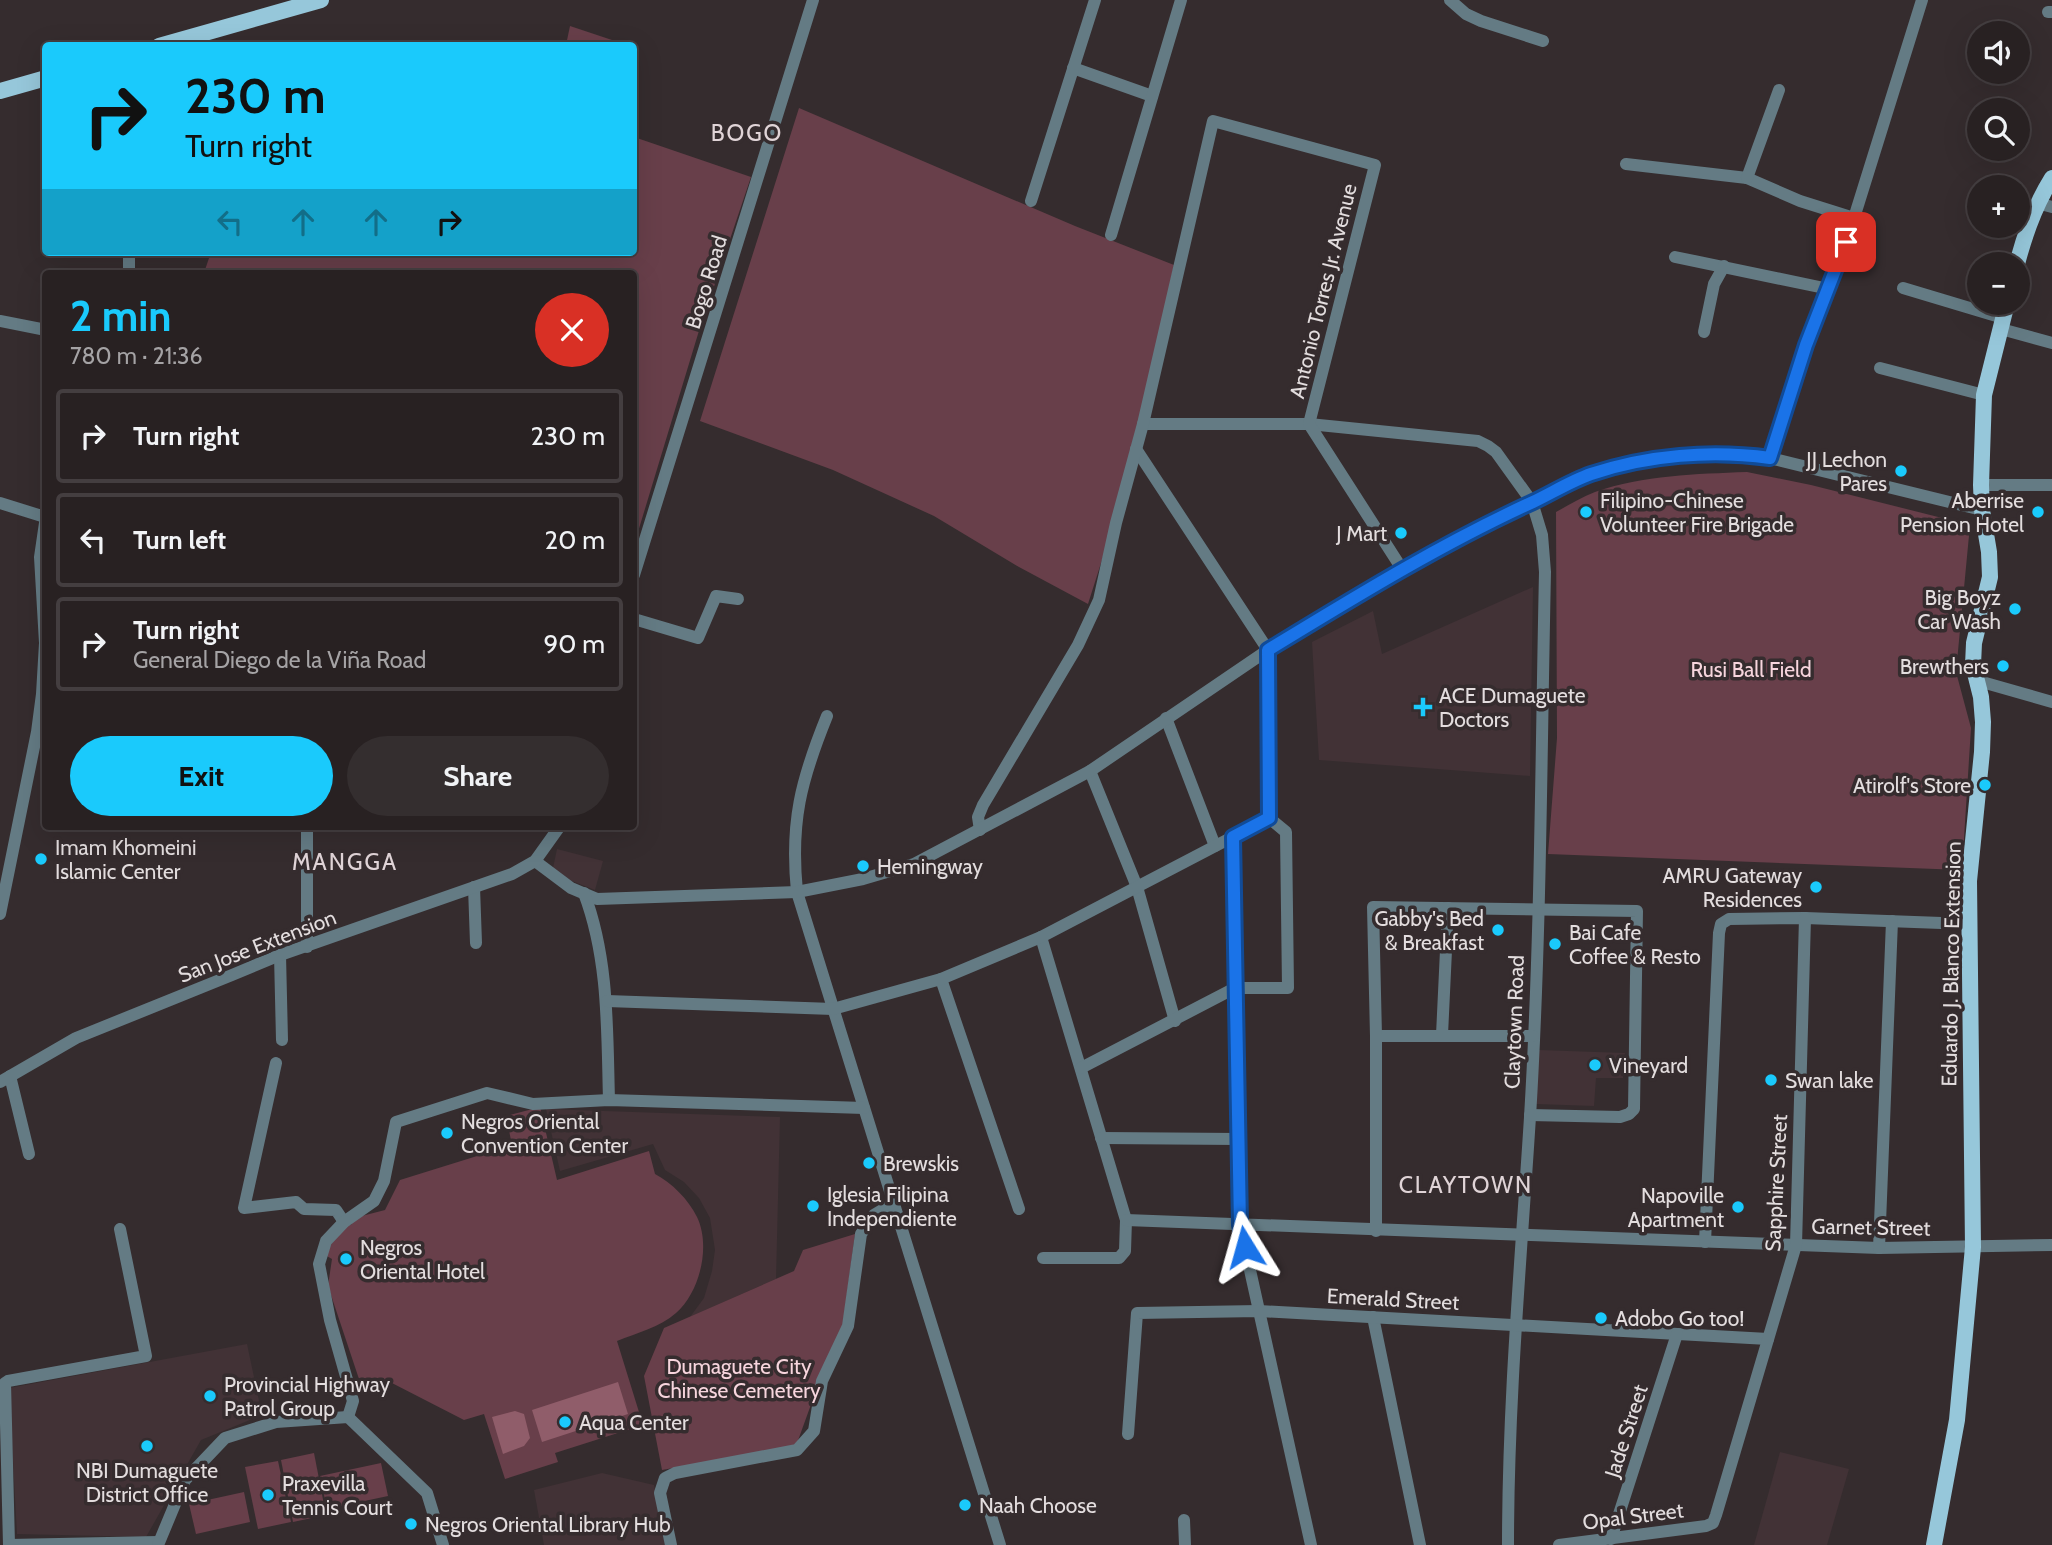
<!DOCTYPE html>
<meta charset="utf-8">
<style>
body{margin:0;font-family:Cabin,sans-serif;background:#342e2f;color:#f1f3f6;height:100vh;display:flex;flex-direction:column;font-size:26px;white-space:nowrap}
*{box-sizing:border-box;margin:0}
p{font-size:23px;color:#a5a3a5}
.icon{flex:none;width:38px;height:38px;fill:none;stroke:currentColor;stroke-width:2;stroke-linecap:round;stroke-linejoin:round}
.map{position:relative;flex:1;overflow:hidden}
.side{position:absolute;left:42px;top:270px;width:595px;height:560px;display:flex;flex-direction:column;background:#282122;border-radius:7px;box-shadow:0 7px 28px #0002,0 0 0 2px #443e40}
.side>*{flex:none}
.hud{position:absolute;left:42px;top:42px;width:595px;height:214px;border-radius:7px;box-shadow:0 7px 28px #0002,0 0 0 2px #443e40;background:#1acafc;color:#111;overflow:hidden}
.fabs{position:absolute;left:1967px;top:21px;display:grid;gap:14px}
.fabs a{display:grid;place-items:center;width:63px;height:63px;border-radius:50%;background:#282122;box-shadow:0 7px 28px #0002,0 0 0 2px #443e40;font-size:35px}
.pin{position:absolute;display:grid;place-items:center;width:60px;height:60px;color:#fff;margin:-30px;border-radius:14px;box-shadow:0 4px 10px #0006}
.me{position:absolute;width:77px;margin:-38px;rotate:352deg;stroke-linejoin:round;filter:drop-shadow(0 0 5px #0008)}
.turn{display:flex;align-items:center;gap:24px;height:147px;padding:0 28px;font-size:32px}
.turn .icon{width:91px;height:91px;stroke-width:2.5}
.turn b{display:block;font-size:49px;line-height:60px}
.lanes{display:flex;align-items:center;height:66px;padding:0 28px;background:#0003;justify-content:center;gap:35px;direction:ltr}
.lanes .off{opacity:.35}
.round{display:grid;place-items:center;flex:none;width:74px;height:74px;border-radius:37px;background:#342e2f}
.summary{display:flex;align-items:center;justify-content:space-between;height:119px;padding:0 28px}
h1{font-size:42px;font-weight:700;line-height:52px;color:#1acafc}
.action{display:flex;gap:14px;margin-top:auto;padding:14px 28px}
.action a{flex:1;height:80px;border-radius:42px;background:#1acafc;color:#111;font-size:28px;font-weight:700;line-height:80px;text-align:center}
.action a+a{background:#342e2f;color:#f1f3f6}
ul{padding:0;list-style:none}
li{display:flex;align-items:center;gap:21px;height:94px;margin:0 14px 10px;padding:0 14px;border:4px solid #443e40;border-radius:7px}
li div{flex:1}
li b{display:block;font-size:26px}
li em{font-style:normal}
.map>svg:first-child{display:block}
.built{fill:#423236}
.green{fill:#683f4a}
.water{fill:#905d6a}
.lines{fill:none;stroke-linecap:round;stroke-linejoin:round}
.minor{stroke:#647b84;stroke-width:12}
.major{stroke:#96c7da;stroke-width:16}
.route-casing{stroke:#114b97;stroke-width:18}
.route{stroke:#1a73e8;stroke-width:12}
.poi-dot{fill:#1acafc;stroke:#352c2e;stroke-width:2.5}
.labels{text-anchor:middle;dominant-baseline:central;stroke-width:7;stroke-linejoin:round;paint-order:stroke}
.street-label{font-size:21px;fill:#e3ddde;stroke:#352c2e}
.poi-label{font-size:21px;fill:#e3ddde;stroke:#352c2e;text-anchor:start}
.park-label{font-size:21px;fill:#f7d5dd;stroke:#352c2e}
.neighbourhood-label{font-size:23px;letter-spacing:2px;fill:#e0d4d7;stroke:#352c2e}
</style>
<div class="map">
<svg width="2052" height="1545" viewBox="0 0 2052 1545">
<rect width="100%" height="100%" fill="#352c2e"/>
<g class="built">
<path d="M1533,587l-3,189 -211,-16 -7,-118 61,-31 9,43z"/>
<path d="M557,849l46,12 -8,29 -31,-12 -11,-10z"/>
<path d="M1539,1050l86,3 -2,25h-27l-2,28 -58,-2z"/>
<path d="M546,1109l234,8 -4,162 -86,38 14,-19 8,-27 3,-21 -5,-32 -11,-20 -15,-16 -19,-12 -12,-26 -93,27z"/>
<path d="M247,1344l15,71 -61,25 -55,97 -129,-3 -8,-146z"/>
<path d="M1780,1452l69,17 -22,76h-73z"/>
<path d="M602,1473l52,12 11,60h-121l-10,-55z"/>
</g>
<g class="green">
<path d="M570,26l57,19h-61z"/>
<path d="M799,108l276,118 99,39 -46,213 -40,126 -69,-37 -85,-51 -101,-46 -133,-49z"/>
<path d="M634,137l117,40 -53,157 -64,211v-272h-430l7,-21h423z"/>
<path d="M1747,472l64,13 159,40 -14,147 15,56 -9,142 -414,-16 9,-116 -1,-226c13,-7 26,-15 39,-20 49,-17 101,-18 152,-20z"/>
<path d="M540,1107l17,73 92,-29 6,23c17,9 33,25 42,43 14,29 3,75 -21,96 -16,14 -39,20 -59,28l26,84 -88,28 3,9 -53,17 -21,-65 -20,6 -76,-39 -26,7 -34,-102 4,-27 -7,-4 19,-33 7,3 3,-7 31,-8 15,-30 112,-35 -6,-29z"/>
<path d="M855,1234l-13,97 -16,32 -30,83 -134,24 -18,-94 20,-48 130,-57 9,-21z"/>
<path d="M314,1453l12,62 -33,7 -12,-62z"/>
<path d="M278,1461l13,61 -33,7 -13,-62z"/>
<path d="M381,1463l7,33 -61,13 -7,-33z"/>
<path d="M244,1492l6,30 -54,12 -7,-30z"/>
</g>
<g class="water">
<path d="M618,1382l10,32 -86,28 -10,-32z"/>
<path d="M515,1411l9,3 6,24 -6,8 -21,8 -11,-37z"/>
</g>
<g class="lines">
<g class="minor">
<path d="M1450,0l16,14 15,7 62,20"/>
<path d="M2048,12h4"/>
<path d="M1073,68l79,28"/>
<path d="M1626,164l121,14 53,23 54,17"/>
<path d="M1747,178l32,-88"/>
<path d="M1031,201l64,-201"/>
<path d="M2037,203l15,4"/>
<path d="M1111,235l70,-235"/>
<path d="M1675,257l154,32"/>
<path d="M129,273v-21"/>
<path d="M1903,288l100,30"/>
<path d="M0,321l46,9"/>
<path d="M2001,329l51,14"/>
<path d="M1704,332l10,-48 10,-18"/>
<path d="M1880,368l104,27"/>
<path d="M1143,424h166l169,17 10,5 8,6 36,50 10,33 3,37c-4,181 -4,363 -15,545 -9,142 -22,285 -22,428"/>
<path d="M1136,449l132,201 1,168"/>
<path d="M1770,458l36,-113 48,-127 68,-218"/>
<path d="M1981,485h71"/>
<path d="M0,503l45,14"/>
<path d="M634,575l179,-575"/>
<path d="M634,619l64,19 18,-42 22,3"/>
<path d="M1975,680l77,22"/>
<path d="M827,716c-26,64 -37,106 -30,176l203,653"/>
<path d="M1166,718l49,128"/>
<path d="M1090,771l47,116 38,134"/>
<path d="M980,830l-2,-13 5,-12 95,-160 21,-45 17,-77 27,-99 70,-303 162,44 -66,259 93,145"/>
<path d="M1232,837l8,388 71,320"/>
<path d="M535,861l36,27 26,11 200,-7 66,-13 51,-15 176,-93 178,-121 134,-81 93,-50 95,-44 68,-16 77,-6 35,5 212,52"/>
<path d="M474,887l2,56"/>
<path d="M584,893c25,66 23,137 25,207"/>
<path d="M0,914l37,-182 5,-38 3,-51 -5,-86 6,-41"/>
<path d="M1041,937l85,283 -1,31 -6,7h-76"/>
<path d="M307,947v-121"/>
<path d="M280,955l2,85"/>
<path d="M941,979l78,230"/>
<path d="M607,1001l226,8 108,-30 100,-42 228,-119"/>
<path d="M1442,1035l6,-127"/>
<path d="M1376,1036h157"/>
<path d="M276,1063l-32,145 52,-6 8,7 32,1 8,12"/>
<path d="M1081,1068l154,-80h53l-2,-156 -17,-14"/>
<path d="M10,1076l19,78"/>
<path d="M0,1082l76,-44 156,-63 48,-20 232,-81 23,-13 25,-35"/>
<path d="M1101,1138l138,1"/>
<path d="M1126,1220l753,28 173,-3"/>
<path d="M1376,1231v-195l-3,-129 264,4 -3,198 -5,5 -9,3 -90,-2"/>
<path d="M1705,1242l14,-309 2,-9 8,-5 76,-1 164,6"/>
<path d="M1879,1248l13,-327"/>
<path d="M1373,1317l47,228"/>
<path d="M348,1417l5,-16 -23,-81 -11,-56 7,-23 18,-19 30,-21 10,-20 12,-59 91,-29 46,11 76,-4 255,8"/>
<path d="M1128,1434l9,-121 122,-2 509,28"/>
<path d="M1184,1520l1,25"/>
<path d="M1611,1539l66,-205"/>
<path d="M9,1545l-4,-162 3,-2 138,-25 -26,-127"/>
<path d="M9,1545l149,-3"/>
<path d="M158,1545l27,-65 40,-42 51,-16 72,-5 79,76 16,52"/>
<path d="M671,1545l-11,-52 5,-15 10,-5 122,-23 17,-19 8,-50 26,-55 13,-92 13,-19 20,-12"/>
<path d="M1559,1545l147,-19 7,-3 3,-8 80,-270 9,-327"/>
</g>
<g class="major">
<path d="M159,46l162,-46"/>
<path d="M0,91l46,-13"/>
<path d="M2017,264c8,-31 18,-59 35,-86"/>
<path d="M1934,1545l23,-125 16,-173 -4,-366 13,-129 1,-30 -2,-25 -8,-32 1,-22 16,-66 -1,-25 -7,-42 -1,-25 3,-90 23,-92"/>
</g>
</g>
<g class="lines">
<defs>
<path id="route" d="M1245,1247l-5,-22 -7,-388 36,-19 -1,-168c87,-53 173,-106 265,-148 19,-9 38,-21 58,-28 57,-19 120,-24 179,-16l36,-113 40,-103"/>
</defs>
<use href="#route" class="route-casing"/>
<use href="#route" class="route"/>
</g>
<g class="poi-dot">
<circle cx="1901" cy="471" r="7"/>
<circle cx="1586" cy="512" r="7"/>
<circle cx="2038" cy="512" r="7"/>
<circle cx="1401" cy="533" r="7"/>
<circle cx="2015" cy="609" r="7"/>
<circle cx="2003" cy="666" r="7"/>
<path d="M1419.5 696.5h7v7h7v7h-7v7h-7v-7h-7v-7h7z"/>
<circle cx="1985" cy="785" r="7"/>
<circle cx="41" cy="859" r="7"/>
<circle cx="863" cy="866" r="7"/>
<circle cx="1816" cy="887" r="7"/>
<circle cx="1498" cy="930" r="7"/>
<circle cx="1555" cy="944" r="7"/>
<circle cx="1595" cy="1065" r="7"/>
<circle cx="1771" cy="1080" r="7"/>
<circle cx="447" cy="1133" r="7"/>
<circle cx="869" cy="1163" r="7"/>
<circle cx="813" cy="1206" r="7"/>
<circle cx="1738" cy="1207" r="7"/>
<circle cx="346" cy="1259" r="7"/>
<circle cx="1601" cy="1318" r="7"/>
<circle cx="210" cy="1396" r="7"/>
<circle cx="565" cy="1422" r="7"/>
<circle cx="147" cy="1446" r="7"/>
<circle cx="268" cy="1495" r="7"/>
<circle cx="965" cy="1505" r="7"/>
<circle cx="411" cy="1524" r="7"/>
</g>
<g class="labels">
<g class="street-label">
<text transform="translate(706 282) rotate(-73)">Bogo Road</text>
<text transform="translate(1323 291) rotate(-76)">Antonio Torres Jr. Avenue</text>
<text transform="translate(257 946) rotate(-21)">San Jose Extension</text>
<text transform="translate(1951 964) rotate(-89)">Eduardo J. Blanco Extension</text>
<text transform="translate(1514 1022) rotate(-88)">Claytown Road</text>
<text transform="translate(1776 1183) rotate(-87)">Sapphire Street</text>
<text transform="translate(1871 1227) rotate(1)">Garnet Street</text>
<text transform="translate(1393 1299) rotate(3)">Emerald Street</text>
<text transform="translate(1626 1431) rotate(-72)">Jade Street</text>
<text transform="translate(1633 1516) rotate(-7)">Opal Street</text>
</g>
<g class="poi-label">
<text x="1887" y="459" text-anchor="end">JJ Lechon<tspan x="1887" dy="24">Pares</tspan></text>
<text x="1600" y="500">Filipino-Chinese<tspan x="1600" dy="24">Volunteer Fire Brigade</tspan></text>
<text x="2024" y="500" text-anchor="end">Aberrise<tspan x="2024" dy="24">Pension Hotel</tspan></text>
<text x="1387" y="533" text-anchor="end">J Mart</text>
<text x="2001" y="597" text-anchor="end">Big Boyz<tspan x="2001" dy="24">Car Wash</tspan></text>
<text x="1989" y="666" text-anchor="end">Brewthers</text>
<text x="1439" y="695">ACE Dumaguete<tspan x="1439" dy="24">Doctors</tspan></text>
<text x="1971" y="785" text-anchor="end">Atirolf's Store</text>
<text x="55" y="847">Imam Khomeini<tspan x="55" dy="24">Islamic Center</tspan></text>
<text x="877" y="866">Hemingway</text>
<text x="1802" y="875" text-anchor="end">AMRU Gateway<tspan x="1802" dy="24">Residences</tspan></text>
<text x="1484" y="918" text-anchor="end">Gabby's Bed<tspan x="1484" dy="24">&amp; Breakfast</tspan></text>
<text x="1569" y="932">Bai Cafe<tspan x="1569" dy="24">Coffee &amp; Resto</tspan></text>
<text x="1609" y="1065">Vineyard</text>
<text x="1785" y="1080">Swan lake</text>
<text x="461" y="1121">Negros Oriental<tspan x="461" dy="24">Convention Center</tspan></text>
<text x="883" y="1163">Brewskis</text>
<text x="827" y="1194">Iglesia Filipina<tspan x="827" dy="24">Independiente</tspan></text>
<text x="1724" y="1195" text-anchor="end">Napoville<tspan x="1724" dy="24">Apartment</tspan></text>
<text x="360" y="1247">Negros<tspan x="360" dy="24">Oriental Hotel</tspan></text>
<text x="1615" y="1318">Adobo Go too!</text>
<text x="224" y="1384">Provincial Highway<tspan x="224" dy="24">Patrol Group</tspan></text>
<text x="579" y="1422">Aqua Center</text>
<text x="147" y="1470" text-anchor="middle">NBI Dumaguete<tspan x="147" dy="24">District Office</tspan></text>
<text x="282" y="1483">Praxevilla<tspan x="282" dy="24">Tennis Court</tspan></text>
<text x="979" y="1505">Naah Choose</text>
<text x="425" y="1524">Negros Oriental Library Hub</text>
</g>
<g class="park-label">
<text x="1751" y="669">Rusi Ball Field</text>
<text x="739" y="1366">Dumaguete City<tspan x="739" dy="24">Chinese Cemetery</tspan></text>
</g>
<g class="neighbourhood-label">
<text x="747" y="133">BOGO</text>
<text x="345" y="862">MANGGA</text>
<text x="1466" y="1185">CLAYTOWN</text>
</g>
</g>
</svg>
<div class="fabs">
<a><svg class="icon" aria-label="sound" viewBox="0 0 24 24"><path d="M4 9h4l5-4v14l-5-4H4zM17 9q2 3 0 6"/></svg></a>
<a><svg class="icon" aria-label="search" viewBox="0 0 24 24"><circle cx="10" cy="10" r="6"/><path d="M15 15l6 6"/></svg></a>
<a>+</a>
<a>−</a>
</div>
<div class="pin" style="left:1846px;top:242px;background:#d93025"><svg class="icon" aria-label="arrive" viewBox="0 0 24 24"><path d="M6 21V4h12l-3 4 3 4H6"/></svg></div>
<svg class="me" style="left:1245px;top:1247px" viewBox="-20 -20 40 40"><path d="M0-17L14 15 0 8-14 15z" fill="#1a73e8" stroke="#fff" stroke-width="4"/></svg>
<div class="hud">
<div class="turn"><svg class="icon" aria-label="right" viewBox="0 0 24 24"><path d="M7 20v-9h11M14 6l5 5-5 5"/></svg><div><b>230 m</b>Turn right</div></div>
<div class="lanes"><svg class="icon off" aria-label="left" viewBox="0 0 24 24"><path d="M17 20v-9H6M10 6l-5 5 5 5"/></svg><svg class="icon off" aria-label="ahead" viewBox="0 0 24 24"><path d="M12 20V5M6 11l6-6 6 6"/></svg><svg class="icon off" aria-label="ahead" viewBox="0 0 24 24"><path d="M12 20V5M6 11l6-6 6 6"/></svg><svg class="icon" aria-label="right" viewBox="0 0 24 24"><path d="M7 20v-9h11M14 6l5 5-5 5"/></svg></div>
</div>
<section class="side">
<div class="summary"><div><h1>2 min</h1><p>780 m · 21:36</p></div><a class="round" style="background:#d93025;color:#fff"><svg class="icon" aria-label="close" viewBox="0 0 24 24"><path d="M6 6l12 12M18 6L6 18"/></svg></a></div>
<ul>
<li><svg class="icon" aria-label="right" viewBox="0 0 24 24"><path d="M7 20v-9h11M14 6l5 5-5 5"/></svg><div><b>Turn right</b></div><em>230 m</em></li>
<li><svg class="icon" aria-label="left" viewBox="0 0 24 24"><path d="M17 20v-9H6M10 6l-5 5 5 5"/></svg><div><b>Turn left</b></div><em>20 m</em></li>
<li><svg class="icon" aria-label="right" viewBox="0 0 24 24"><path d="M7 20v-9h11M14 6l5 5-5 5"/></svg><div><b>Turn right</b><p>General Diego de la Viña Road</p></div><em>90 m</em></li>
</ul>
<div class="action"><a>Exit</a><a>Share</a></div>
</section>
</div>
